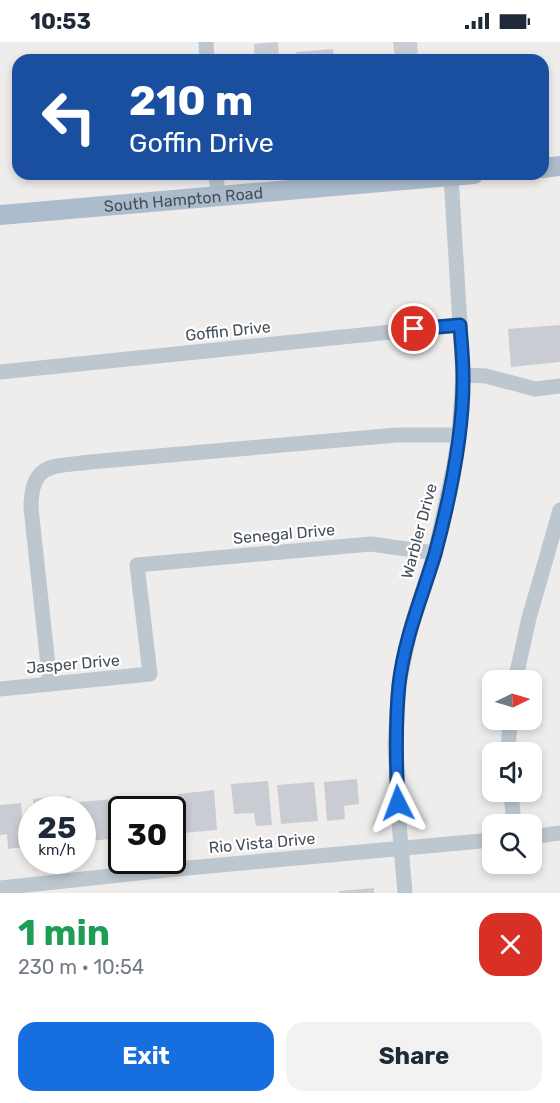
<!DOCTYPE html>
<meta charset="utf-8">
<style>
body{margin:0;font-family:Rubik,sans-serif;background:#f2f2f3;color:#1f2937;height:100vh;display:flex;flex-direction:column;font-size:22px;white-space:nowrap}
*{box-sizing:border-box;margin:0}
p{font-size:20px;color:#747a83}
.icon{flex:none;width:33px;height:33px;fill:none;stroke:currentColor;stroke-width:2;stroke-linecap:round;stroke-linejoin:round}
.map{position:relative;height:851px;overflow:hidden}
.drawer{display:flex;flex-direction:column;background:#fff;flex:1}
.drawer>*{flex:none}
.top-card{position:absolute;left:12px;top:12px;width:537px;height:126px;border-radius:18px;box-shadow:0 3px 9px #0003;background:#1a4fa0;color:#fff;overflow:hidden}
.needle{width:39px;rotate:85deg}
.tools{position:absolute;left:482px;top:628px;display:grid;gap:12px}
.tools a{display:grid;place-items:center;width:60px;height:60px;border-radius:12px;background:#fff;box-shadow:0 3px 9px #0003;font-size:30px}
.speed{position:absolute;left:18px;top:754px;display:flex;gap:12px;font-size:30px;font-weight:700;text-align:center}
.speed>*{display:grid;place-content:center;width:78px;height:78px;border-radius:50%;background:#fff;box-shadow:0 3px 9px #0003;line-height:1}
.speed small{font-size:15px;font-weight:400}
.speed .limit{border:3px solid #111;border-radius:9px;background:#fff;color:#111}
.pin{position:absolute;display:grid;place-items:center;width:51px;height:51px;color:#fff;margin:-26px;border:3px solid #fff;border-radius:50%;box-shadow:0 2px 6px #0007}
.me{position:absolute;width:66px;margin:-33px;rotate:357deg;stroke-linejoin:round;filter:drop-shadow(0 0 4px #0008)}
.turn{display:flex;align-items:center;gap:21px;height:126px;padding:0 18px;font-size:27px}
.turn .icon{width:78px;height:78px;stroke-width:2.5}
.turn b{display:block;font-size:42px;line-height:51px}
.round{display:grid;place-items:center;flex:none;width:63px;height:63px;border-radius:18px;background:#f2f2f3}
.headline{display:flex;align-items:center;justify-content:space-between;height:102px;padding:0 18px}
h1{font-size:36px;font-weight:700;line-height:45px;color:#1e9e55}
.cta{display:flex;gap:12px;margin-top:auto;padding:12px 18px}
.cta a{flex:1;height:69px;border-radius:18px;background:#176fdf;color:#fff;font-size:24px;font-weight:700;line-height:69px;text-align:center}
.cta a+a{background:#f2f2f3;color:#1f2937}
.status{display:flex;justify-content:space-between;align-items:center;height:42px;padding:0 30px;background:#fff;direction:ltr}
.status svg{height:16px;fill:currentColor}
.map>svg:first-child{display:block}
.building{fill:#c9ccd2}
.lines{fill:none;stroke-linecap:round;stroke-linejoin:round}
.minor{stroke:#bdc7cf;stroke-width:15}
.major{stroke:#acbccc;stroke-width:20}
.route-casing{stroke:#0f4891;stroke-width:15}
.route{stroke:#176fdf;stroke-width:10}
.labels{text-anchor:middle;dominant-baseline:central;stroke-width:4.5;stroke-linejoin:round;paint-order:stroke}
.street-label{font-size:16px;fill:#45505a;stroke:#fff}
</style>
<div class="status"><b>10:53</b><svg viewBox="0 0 49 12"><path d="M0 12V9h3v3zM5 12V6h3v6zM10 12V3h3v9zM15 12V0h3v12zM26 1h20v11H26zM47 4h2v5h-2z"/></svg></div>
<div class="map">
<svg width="560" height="851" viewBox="0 0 560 851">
<rect width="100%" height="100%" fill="#efecec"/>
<g class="building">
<path d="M278,0l1,18h-24l-1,-16z"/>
<path d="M393,0h24l1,18h-23z"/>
<path d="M333,7l1,11h-37l-1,-8z"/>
<path d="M560,283v37l-49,5 -3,-38z"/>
<path d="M357,737l2,25 -15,2 1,13 -18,2 -3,-39z"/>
<path d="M268,739l4,44 -16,1 -2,-13 -20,1 -3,-30z"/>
<path d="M314,740l4,39 -37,3 -4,-39z"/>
<path d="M214,748l3,40 -35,3 -4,-39z"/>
<path d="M70,754l1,14h-37l-1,-11z"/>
<path d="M115,757l3,39 -36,4v-32h-2l-1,-8z"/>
<path d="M167,757l1,11h-20l-1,-9z"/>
<path d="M21,761l3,44 -16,2 -1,-15 -7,1v-30z"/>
<path d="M374,846v5h-35v-2z"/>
</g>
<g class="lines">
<g class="minor">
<path d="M206,0l1,18"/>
<path d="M216,132l2,22"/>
<path d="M0,330l460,-47"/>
<path d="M463,333l23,1 49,13 25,-3"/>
<path d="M515,639l14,-63 31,-108"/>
<path d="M50,642l-19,-176c0,-46 21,-41 59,-46l307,-27h62"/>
<path d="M0,647l150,-15 -13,-109 234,-21 64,9"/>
<path d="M508,711l2,-33"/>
<path d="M511,750l3,33"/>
<path d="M531,795l29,-4"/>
<path d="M0,846l166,-18 326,-30"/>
<path d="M405,851l-6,-70 -4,-79 4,-61 13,-60 23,-70 18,-83 6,-35 4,-60 -12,-199"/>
</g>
<g class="major">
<path d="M543,126l17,-2"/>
<path id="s1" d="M0,173l474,-41"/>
</g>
</g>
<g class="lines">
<defs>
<path id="route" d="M398,761c-2,-40 -3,-79 1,-118 5,-46 23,-88 36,-131 15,-56 29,-121 28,-179 0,-17 -2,-34 -3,-50l-46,4"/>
</defs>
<use href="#route" class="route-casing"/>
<use href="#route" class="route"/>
</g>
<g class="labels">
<g class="street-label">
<text stroke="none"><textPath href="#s1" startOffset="184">South Hampton Road</textPath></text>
<text transform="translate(228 289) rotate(-6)">Goffin Drive</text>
<text transform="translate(419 489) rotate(-75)">Warbler Drive</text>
<text transform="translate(284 492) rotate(-5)">Senegal Drive</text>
<text transform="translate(73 622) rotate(-5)">Jasper Drive</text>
<text transform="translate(262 801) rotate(-5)">Rio Vista Drive</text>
</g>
</g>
</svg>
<div class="tools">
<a><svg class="needle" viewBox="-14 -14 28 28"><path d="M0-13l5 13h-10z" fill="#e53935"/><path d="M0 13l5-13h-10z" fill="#747a83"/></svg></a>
<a><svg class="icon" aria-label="sound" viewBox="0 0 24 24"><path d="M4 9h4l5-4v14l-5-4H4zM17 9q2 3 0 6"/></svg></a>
<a><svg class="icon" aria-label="search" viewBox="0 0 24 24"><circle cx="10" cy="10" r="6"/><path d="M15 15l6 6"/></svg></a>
</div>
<div class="speed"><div>25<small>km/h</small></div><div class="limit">30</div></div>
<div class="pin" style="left:414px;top:287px;background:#d93025"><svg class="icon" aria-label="arrive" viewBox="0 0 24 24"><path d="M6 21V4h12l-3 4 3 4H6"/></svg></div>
<svg class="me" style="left:398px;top:761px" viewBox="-20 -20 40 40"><path d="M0-17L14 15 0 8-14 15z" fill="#176fdf" stroke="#fff" stroke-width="4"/></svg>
<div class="top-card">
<div class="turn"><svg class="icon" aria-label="left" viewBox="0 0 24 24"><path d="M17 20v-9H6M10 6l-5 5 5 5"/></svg><div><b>210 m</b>Goffin Drive</div></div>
</div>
</div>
<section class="drawer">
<div class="headline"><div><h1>1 min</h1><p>230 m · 10:54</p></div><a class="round" style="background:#d93025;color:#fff"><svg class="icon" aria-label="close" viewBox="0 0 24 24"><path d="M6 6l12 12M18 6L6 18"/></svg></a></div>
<div class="cta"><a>Exit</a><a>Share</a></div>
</section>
